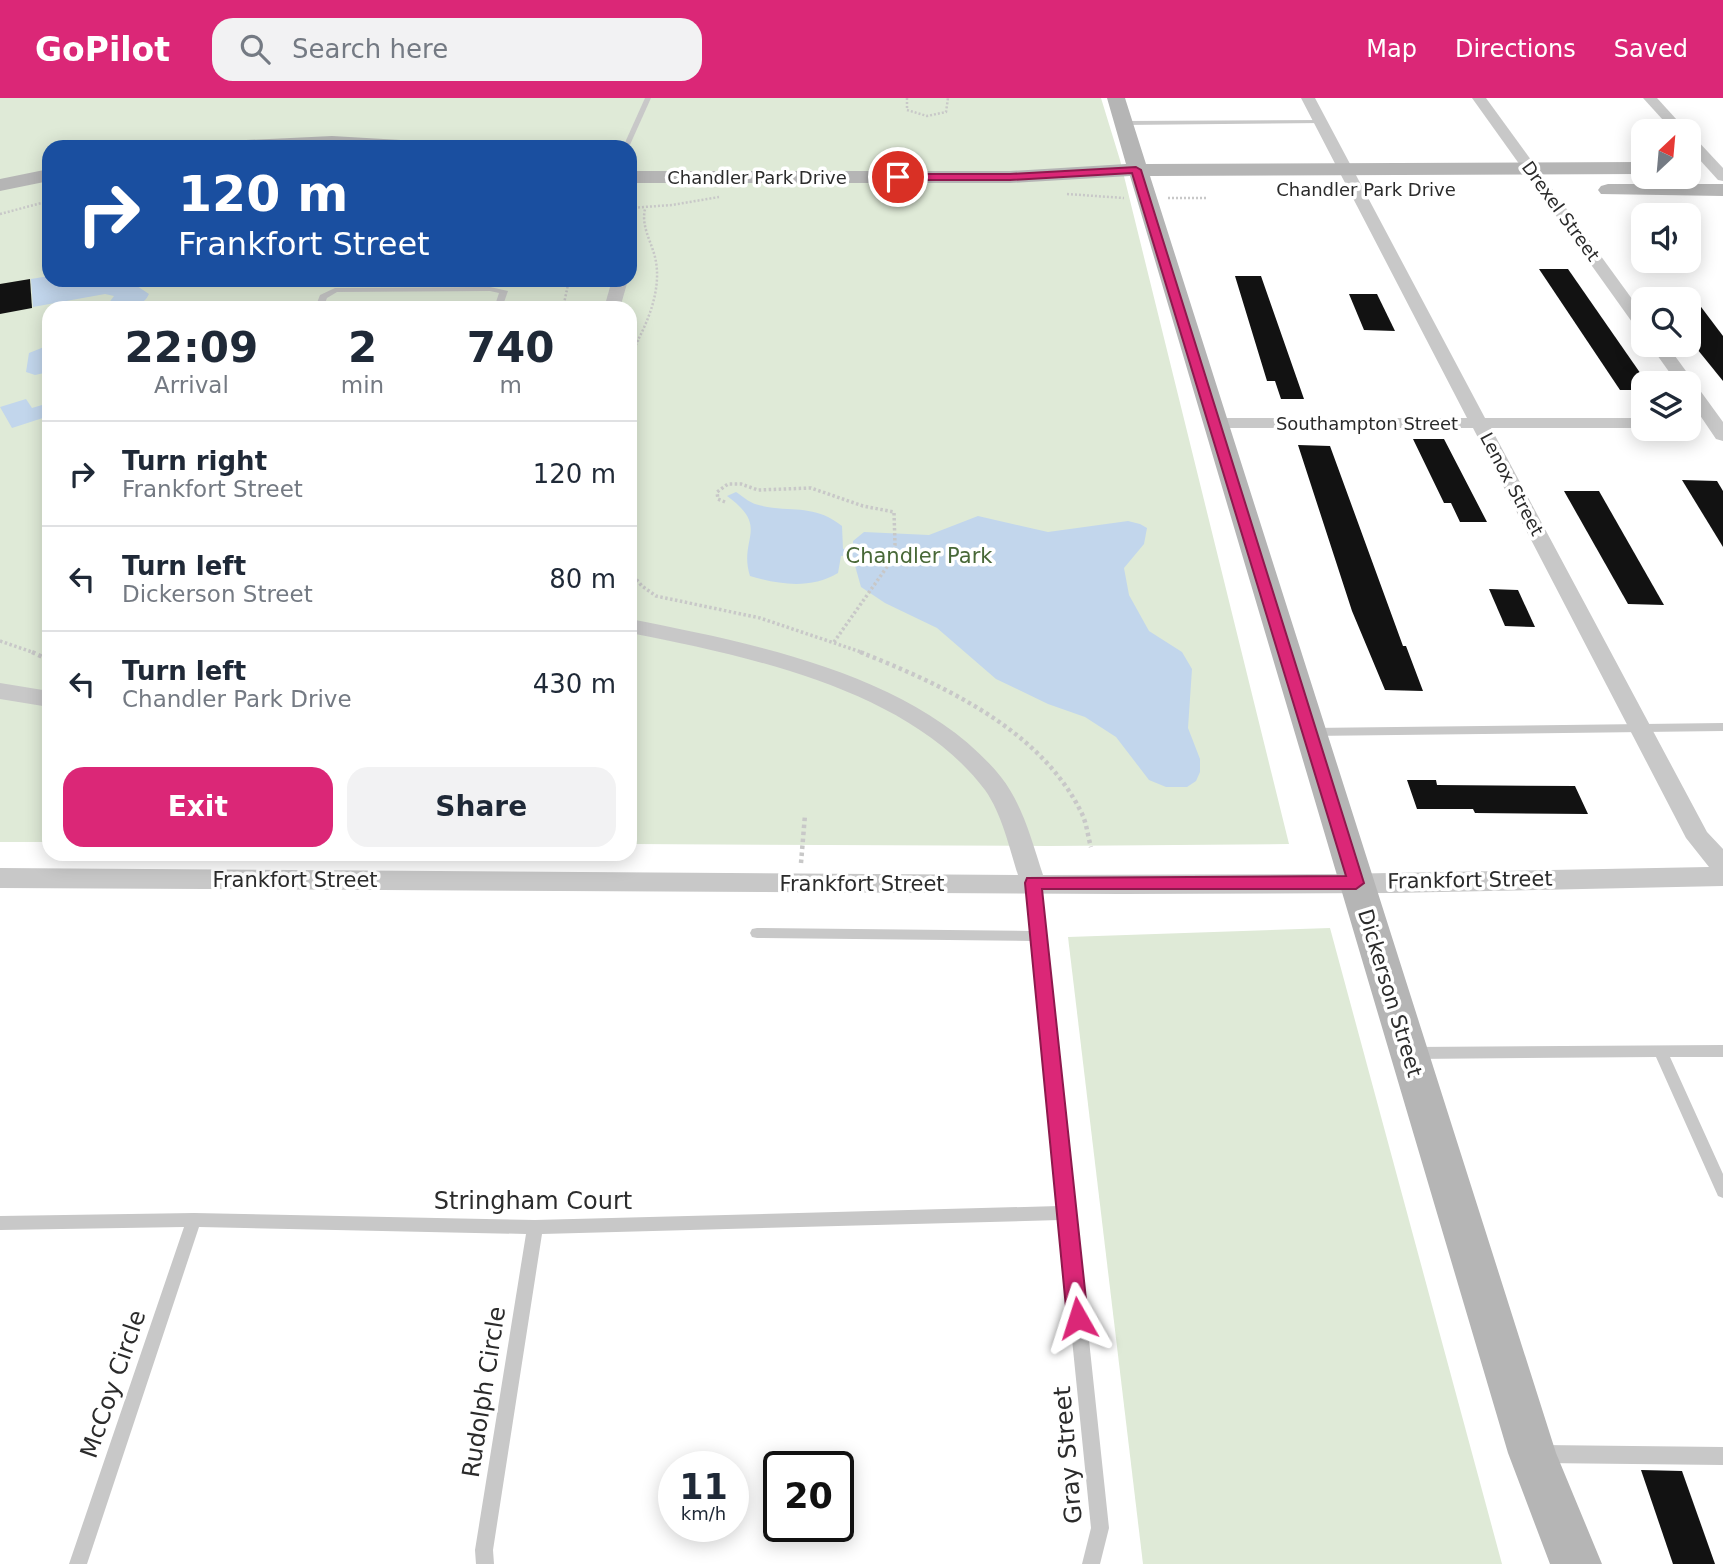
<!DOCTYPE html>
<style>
body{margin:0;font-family:"DejaVu Sans",sans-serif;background:#f2f2f3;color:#1f2937;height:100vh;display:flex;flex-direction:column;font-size:26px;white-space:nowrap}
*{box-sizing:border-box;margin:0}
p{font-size:23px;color:#747a83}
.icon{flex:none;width:38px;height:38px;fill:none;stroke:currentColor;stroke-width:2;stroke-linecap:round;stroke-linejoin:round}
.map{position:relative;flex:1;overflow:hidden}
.drawer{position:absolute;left:42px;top:203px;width:595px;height:560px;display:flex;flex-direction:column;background:#fff;border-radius:21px;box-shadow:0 4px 18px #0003}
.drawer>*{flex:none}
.guide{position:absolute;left:42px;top:42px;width:595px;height:147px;border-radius:21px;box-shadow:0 4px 18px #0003;background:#1a4fa0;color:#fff;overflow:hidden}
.needle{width:46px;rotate:26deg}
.buttons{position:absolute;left:1631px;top:21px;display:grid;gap:14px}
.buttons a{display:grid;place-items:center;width:70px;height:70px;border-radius:14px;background:#fff;box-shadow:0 4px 18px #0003;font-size:35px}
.speed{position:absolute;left:658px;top:1353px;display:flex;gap:14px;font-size:35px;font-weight:700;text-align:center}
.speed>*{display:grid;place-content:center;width:91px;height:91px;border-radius:50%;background:#fff;box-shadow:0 4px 18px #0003;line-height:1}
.speed small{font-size:18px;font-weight:400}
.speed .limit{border:4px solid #111;border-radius:10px;background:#fff;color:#111}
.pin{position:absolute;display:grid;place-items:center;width:60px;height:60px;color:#fff;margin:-30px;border:4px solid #fff;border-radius:50%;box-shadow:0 2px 7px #0007}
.me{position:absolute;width:77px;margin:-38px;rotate:354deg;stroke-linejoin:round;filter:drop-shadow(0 0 5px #0008)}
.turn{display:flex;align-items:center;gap:24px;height:147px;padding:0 21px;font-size:32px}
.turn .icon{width:91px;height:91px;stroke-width:2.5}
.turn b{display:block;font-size:49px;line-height:60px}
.eta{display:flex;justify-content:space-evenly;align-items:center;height:119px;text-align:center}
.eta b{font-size:42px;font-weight:700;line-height:49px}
.button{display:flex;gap:14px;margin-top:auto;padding:14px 21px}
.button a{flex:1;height:80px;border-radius:21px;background:#db2777;color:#fff;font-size:28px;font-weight:700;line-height:80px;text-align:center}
.button a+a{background:#f2f2f3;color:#1f2937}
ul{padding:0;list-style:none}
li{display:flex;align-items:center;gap:21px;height:105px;padding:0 21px;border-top:2px solid #e0e1e3}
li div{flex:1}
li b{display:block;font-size:26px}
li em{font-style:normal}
header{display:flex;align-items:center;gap:42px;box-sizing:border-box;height:98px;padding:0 35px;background:#db2777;color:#fff}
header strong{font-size:33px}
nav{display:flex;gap:38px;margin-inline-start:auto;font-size:24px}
.search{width:490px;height:63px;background:#f2f2f3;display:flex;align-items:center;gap:18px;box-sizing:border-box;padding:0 24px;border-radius:21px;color:#747a83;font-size:26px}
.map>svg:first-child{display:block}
.green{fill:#dfead7;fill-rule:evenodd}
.water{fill:#c2d6ec}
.building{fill:#121212}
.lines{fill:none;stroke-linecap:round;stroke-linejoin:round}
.path-far2{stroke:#c8c8c8;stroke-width:2.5;stroke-dasharray:2 2;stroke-linecap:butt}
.path-far1{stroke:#c8c8c8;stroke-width:3.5;stroke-dasharray:2.5 2.5;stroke-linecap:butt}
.path{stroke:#c8c8c8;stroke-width:4.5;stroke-dasharray:3.5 3.5;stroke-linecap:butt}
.lane{fill:#c8c8c8;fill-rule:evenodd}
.street{fill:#c8c8c8;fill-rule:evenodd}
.secondary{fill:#b5b5b5;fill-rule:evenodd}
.route{fill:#db2777;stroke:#8e194d;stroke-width:2}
.labels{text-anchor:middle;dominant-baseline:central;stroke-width:7;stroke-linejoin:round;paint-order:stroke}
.far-street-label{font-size:18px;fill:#2b2b2b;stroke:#fff}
.park-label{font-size:21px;fill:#486837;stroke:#fff}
.street-label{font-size:21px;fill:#2b2b2b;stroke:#fff}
.near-street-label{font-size:24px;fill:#2b2b2b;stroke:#fff}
</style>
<header>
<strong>GoPilot</strong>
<div class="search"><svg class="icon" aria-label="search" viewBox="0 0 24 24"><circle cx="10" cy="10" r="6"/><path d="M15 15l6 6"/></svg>Search here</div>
<nav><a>Map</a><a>Directions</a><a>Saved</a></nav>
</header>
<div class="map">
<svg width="1723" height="1466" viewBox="0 0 1723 1466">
<rect width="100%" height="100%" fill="#fff"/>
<g class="green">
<path d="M0,0h1101l19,62 169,684 -241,2 -418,-2v-536h-581v534h-49zM49,49h581v133h-581z"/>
<path d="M1330,830l172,636h-359l-75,-627z"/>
</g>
<g class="water">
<path d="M49,178v4h79l21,14c-7,15 -24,14 -38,14l-3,-4 6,-8 -9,-2 -72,13 -2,-28z"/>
<path d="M49,247v27l-14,3 -9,-3 3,-19z"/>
<path d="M26,301l6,9 10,-3 7,11 -37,12 -12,-21z"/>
<path d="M736,394c6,4 13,10 19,12 32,10 57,-2 87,22l1,23 10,-1v-7l11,-9 65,3 49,-19 70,16 80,-11 12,3 7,4 -3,16 -20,24 5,27 20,36 33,21 10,17 -4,59 12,31v13l-4,9 -9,6h-21l-17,-7 -33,-43 -31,-20 -37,-13 -52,-25 -59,-51 -52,-25 -24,-16 -9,-32 -11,1 -3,17c-27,16 -58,12 -88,3 -12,-38 21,-48 -23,-80z"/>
</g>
<g class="building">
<path d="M1539,171h29l75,108v13h-23z"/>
<path d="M1235,178h26l43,123h-23l-6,-18h-8z"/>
<path d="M30,181l2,29 -32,6v-30z"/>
<path d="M1689,193l34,45v45l-34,-42z"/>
<path d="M1349,196h28l18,37 -31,-1z"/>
<path d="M1413,341h31l43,83h-27l-9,-19h-7z"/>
<path d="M1298,347l32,1 73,200h3l17,45 -38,-1 -33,-79z"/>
<path d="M1682,382l35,1 6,10v56z"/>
<path d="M1564,393h35l65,114 -36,-1z"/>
<path d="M1489,491l29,1 17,37 -30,-1z"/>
<path d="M1407,682h29l1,5 138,1 13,28 -113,-1 -2,-4h-56z"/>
<path d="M1641,1372l41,1 33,93h-42z"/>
</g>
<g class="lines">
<g class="path-far2">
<path d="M907,0v12l20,6 19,-4 2,-14"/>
<path d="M1067,96l57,4"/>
<path d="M1168,100h40"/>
<path d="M630,110l42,-3 47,-8"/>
<path d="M0,116l49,-13"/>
<path d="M563,210l6,-28"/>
<path d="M637,244c13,-25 25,-56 18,-85 -4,-16 -14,-31 -10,-48"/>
</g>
<g class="path-far1">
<path d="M630,256l8,-14"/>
<path d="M725,404l-7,-3 -1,-7 11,-8h13l17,6 53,-2 52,18 31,6 1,33 -6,19 -55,78"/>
<path d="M630,474l12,14 14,10 104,22 104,35"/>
<path d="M0,543l35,12"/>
</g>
<g class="path">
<path d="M32,554l17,8"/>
<path d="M860,554c83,33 183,78 223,164 4,10 5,21 8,31"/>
<path d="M801,765l4,-48"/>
</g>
<g class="lane">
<path d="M645,0h6l-22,49h-6z"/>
<path d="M1321,22l2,1v2l-200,2 -3,-2 3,-2z"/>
<path d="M490,189l18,4 -6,17h-8l5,-15 -9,-2 -153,1 -10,6 -4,10h-8l5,-13 15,-7z"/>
<path d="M1723,625v8l-413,5 -6,-4 6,-4z"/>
<path d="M1033,780l4,2 2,3 7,53 63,592 -9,36h-18l9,-36 -31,-308 -518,14 -49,316 1,14h-18l-1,-14 51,-316 -327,-7 -112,337h-18l115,-337 -184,3v-14l194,-3 341,7 524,-14 -27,-265 -275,-3 -5,-1 -2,-4 2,-4 5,-1 274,3 -4,-48 2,-3z"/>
<path d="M1723,947v12h-53l53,117v24l-5,-2 -62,-139 -244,2 -5,-2 -2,-4 2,-4 5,-2z"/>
<path d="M1542,1347l181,2v18l-181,-2 -6,-3 -3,-6 3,-6z"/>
</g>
<g class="street">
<path d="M1301,0h14l170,320h158v10h-152l216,404 16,17v37l-331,7 -271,1 -1121,-6v-20l1018,7c-9,-28 -16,-61 -33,-85 -76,-101 -238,-134 -355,-157v-14c122,24 289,56 371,158 22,28 31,65 42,98l293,-1 373,-7 -23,-29 -213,-410h-257l-9,-5 9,-5h251z"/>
<path d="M1472,0h14l157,216v16l-6,-1z"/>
<path d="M1643,0h14l30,33h-14z"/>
<path d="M1689,38l5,1 29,31v13l-5,-1 -29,-32z"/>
<path d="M612,182h16l-8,28h-16z"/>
<path d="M1650,247h17l56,77v19l-7,-2 -27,-40v-16h-12z"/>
<path d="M0,585l49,8v16l-49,-8z"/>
</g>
<g class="secondary">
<path d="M1107,0h18l21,66 497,-2v12l-493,2 406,1277 46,111h-52l-42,-111 -378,-1277 -120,7h-380v-12h380l116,-7z"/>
<path d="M332,38l86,5 7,2 3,4h-212l3,-4 7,-2z"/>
<path d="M49,71v12l-49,10v-12z"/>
<path d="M1608,86h115v12l-122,-2 -3,-4 3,-4z"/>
</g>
</g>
<path class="route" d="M1136,69l5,3 223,713 -8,6h-314l46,429 -3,7 -7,3 -8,-3 -3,-7 -42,-435 2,-5 319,-2 -214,-703 -122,7h-112l-4,-3 4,-3h112z"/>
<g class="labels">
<g class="far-street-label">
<text x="757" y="79">Chandler Park Drive</text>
<text x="1366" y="91">Chandler Park Drive</text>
<text transform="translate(1561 113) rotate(54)">Drexel Street</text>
<text x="1367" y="325">Southampton Street</text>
<text transform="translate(1512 386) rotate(62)">Lenox Street</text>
</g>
<g class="park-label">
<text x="919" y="458">Chandler Park</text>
</g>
<g class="street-label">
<text x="295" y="782">Frankfort Street</text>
<text transform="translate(1470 782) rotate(-1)">Frankfort Street</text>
<text x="862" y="786">Frankfort Street</text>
<text transform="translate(1390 895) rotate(73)">Dickerson Street</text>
</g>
<g class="near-street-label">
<text x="533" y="1103">Stringham Court</text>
<text transform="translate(113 1286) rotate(-71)">McCoy Circle</text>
<text transform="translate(484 1294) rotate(-81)">Rudolph Circle</text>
<text transform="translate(1068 1357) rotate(-95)">Gray Street</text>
</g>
</g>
</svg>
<div class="buttons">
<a><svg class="needle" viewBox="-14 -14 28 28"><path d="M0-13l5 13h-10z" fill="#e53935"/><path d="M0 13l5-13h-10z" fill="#747a83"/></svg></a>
<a><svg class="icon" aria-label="sound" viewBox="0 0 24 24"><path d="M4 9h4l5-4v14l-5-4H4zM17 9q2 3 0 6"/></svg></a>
<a><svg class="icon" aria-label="search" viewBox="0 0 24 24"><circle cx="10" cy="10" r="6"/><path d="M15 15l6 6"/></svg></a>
<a><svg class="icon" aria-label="layers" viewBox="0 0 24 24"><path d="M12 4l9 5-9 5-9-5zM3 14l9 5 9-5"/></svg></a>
</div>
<div class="speed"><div>11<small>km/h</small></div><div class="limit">20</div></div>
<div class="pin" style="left:898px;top:79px;background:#d93025"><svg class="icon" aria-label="arrive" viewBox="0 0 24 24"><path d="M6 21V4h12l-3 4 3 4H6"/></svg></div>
<svg class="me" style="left:1078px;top:1220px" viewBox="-20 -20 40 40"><path d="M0-17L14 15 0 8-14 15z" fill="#db2777" stroke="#fff" stroke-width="4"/></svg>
<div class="guide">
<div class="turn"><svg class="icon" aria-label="right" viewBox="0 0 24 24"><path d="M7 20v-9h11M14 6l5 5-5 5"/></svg><div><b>120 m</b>Frankfort Street</div></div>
</div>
<section class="drawer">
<div class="eta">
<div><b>22:09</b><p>Arrival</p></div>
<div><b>2</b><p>min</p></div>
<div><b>740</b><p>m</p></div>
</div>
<ul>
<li><svg class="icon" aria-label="right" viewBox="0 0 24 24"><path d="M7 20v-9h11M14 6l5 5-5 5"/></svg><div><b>Turn right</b><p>Frankfort Street</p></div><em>120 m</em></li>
<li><svg class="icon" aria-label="left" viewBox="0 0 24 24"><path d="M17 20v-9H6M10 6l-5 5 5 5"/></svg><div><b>Turn left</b><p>Dickerson Street</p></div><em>80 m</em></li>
<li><svg class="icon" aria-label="left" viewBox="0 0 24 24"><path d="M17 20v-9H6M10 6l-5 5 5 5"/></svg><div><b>Turn left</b><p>Chandler Park Drive</p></div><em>430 m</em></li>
</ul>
<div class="button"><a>Exit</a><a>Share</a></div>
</section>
</div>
